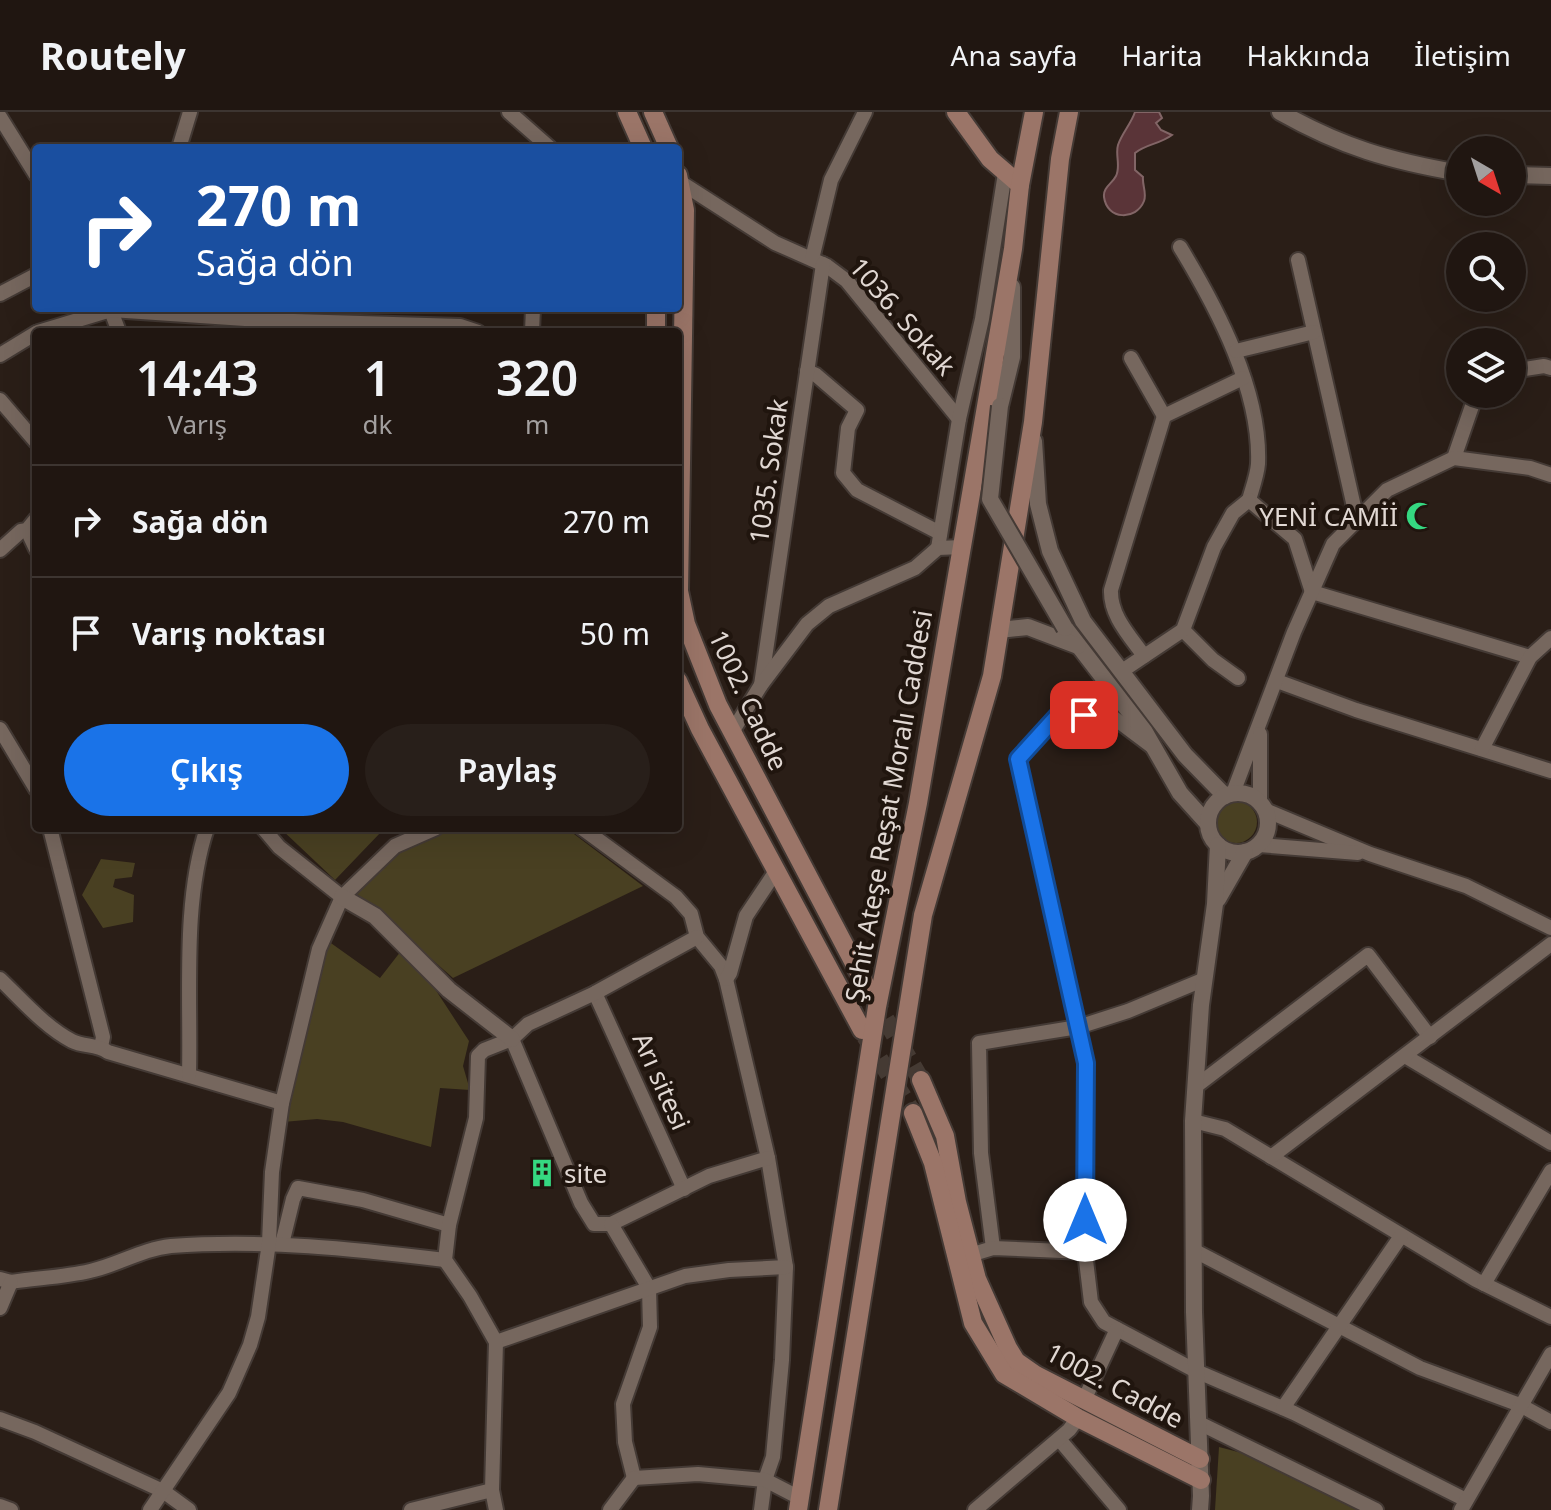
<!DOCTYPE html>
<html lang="tr">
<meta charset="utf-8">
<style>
body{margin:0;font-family:"Noto Sans",sans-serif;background:#281f1a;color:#f1f3f6;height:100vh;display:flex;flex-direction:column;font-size:30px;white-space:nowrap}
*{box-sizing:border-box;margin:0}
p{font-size:26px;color:#a29f9f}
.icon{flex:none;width:44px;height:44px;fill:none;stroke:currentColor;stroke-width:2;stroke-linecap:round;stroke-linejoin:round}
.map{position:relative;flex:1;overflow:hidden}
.details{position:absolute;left:32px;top:216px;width:650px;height:504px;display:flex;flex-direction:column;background:#201611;border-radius:8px;box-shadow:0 8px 32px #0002,0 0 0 2px #3d3531}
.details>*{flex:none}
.hud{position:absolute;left:32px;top:32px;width:650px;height:168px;border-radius:8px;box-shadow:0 8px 32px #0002,0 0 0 2px #3d3531;background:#1a4fa0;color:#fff;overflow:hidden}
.needle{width:52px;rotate:141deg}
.fabs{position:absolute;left:1446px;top:24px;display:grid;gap:16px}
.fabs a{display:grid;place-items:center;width:80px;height:80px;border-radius:50%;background:#201611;box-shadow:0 8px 32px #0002,0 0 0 2px #3d3531;font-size:40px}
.pin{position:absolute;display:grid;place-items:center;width:68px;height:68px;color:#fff;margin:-34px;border-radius:16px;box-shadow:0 4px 12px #0006}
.me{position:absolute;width:88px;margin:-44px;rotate:0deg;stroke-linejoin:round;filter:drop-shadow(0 0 6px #0008)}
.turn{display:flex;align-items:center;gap:28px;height:168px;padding:0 32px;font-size:36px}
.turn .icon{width:104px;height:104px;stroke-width:2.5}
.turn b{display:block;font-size:56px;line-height:68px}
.eta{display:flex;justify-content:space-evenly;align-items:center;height:136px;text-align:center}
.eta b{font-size:48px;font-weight:600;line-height:56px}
.cta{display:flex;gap:16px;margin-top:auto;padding:16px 32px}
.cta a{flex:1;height:92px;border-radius:48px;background:#1a73e8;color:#fff;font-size:32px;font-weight:600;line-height:92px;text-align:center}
.cta a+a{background:#281f1a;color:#f1f3f6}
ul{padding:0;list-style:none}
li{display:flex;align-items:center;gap:24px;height:112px;padding:0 32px;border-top:2px solid #3d3531}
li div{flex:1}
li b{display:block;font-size:30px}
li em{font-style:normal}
header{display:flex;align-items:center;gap:48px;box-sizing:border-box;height:112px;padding:0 40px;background:#201611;border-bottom:2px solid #3d3531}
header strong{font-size:38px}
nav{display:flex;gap:44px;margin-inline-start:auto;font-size:28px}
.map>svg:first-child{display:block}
.green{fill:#494022}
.water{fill:#5a3438;stroke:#826566;stroke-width:2}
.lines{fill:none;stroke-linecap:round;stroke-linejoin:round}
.secondary-tunnel{stroke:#453a33;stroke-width:18;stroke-dasharray:18 9;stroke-linecap:butt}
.minor-casing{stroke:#443a35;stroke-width:18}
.tertiary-casing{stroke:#443a35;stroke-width:20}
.secondary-casing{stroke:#443a35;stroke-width:22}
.minor{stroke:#76675e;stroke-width:14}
.tertiary{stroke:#76675e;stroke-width:16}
.secondary{stroke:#9b7568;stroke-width:18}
.tertiary-bridge-casing{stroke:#443a35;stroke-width:20;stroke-linecap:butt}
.tertiary-bridge{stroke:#76675e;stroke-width:16}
.route-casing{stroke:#114b97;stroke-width:20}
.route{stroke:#1a73e8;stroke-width:14}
.labels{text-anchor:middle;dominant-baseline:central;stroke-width:8;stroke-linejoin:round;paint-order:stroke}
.street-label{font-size:26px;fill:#e1d8d3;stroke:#20150e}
.poi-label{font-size:26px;fill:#e1d8d3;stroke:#20150e;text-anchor:end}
</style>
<header>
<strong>Routely</strong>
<nav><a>Ana sayfa</a><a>Harita</a><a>Hakkında</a><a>İletişim</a></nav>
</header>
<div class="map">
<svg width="1551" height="1398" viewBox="0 0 1551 1398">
<rect width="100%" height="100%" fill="#2a1e17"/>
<g class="green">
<circle cx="1236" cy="710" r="21"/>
<path d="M280,716h115l-14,4 -46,48z"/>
<path d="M490,716h76l77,58 -190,92 -75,-66 -27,-16 49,-46 38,-18z"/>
<path d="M101,747l34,4 -3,14 -17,2 -2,8 21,8 -1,27 -30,6 -21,-33z"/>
<path d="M328,829l52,37 21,-27 19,15 49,75 -6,25 7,24 -30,-2 -9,59 -88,-25 -26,-3 -34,3 19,-88z"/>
<path d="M1219,1335l23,6 115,57h-142z"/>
</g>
<path class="water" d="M1159,0l3,6 -6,5 5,7 11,5c-12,9 -26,9 -37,18v17l8,7c-1,8 4,16 1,24 -8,20 -37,19 -40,-4 -1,-10 8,-13 12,-21 5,-10 -1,-21 2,-31 4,-12 13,-21 17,-33z"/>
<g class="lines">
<g class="secondary-tunnel">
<path d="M872,884l49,84"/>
<path d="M865,924l48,77"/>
</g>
<defs>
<g id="minor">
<path d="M509,0l41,36"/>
<path d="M0,5l36,58"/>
<path d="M179,36l11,-36"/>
<path d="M680,70l95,61 52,23 20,15 112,138"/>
<path d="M1180,135c37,61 81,144 78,217 -1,12 -6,25 -9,36l46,39 17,53 218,65"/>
<path d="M812,147l19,-79 34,-68"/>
<path d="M1298,148l59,260"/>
<path d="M0,182l36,-19"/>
<path d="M110,196l9,24"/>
<path d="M38,220l73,-22 150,10 199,6 18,6"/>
<path d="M532,220l1,-24"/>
<path d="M1236,239l78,-19"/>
<path d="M0,243l36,-22"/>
<path d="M1131,246l33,58"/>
<path d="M807,259l9,4 41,35 -9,18 -5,45 14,17 83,43"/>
<path d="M1512,259l32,-5 7,2"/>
<path d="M0,288l36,42"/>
<path d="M1454,346l18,-52 7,-12"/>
<path d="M27,418l9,19"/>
<path d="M938,436l21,-129 23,-100 23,-146"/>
<path d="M0,438l21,-19 6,-1 9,-11"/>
<path d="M1183,518l30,30 25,18"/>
<path d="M1144,544c-14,-20 -34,-40 -33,-66l53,-174 79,-38"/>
<path d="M1122,559l61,-41 31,-83 19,-34 16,-13"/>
<path d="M1277,569l79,29 195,61"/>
<path d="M761,573l62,-421"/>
<path d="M0,617l36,60"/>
<path d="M732,620l29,-47 46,-61 22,-18 86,-38 23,-20 24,-1"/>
<path d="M1154,636l-44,-33h-52l-40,44 68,304 -1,189 6,50 13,20 92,49 98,42 172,87"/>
<path d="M1482,637l48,-92 21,-19"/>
<path d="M1233,681l61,-161 39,-88 54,-54 67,-32 76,10 21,7"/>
<path d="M1260,690v-68"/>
<path d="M1265,698l105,44 96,32 85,42"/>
<path d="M50,716l53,209 -2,10"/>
<path d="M263,716l16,19 63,50"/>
<path d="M582,716l94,69 15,17 6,23 24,29 5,13 42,179 18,109 -4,93 -9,97 -8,23 -4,30"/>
<path d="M1259,733l99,8"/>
<path d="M0,867c22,21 45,48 72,62 12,6 25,3 36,11l174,51"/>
<path d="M726,867l4,-6 16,-57 30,-45"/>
<path d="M595,881l89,196"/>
<path d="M512,927l69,164 13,21h17l98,-48 59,-18"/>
<path d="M1405,944l146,87"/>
<path d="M189,963c2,-78 -7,-173 18,-247"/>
<path d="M1195,975l173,-132 62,82"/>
<path d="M1193,1009l32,8 251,151 75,37"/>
<path d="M1271,1045l280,-213"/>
<path d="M611,1112l38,64 1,39 -27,77 2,38 9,36"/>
<path d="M282,1132l11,-45 5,-11 65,12 86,25"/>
<path d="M993,1136l-12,-95 -2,-110 99,-16 50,-16 77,-32"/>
<path d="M1193,1138l227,118 100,37 31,17"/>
<path d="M970,1143l23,-7 92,4"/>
<path d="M0,1167l11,3c26,-4 54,-5 79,-11 28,-6 52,-22 81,-25 93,-7 183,3 274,14"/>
<path d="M1484,1172l67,-113"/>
<path d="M0,1196l11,-26"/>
<path d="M496,1230l189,-66 44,-6 57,-3"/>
<path d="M1085,1286l32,-69"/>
<path d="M1283,1296l118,-172"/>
<path d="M0,1307l35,13 128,59 26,19"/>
<path d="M1199,1311l177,87"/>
<path d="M1059,1327l60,71"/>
<path d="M634,1366l64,-4 67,6 35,18"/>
<path d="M0,1394l11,4"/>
<path d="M150,1398l79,-117 21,-48 8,-28 11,-74 3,-71 10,-69 37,-154 23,-52 53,-51 41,-18"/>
<path d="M411,1398l81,-20"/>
<path d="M496,1398l-4,-20 4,-148 -26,-46 -25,-36 4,-35 27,-107 2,-62 6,-6 28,-11 16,-15 67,-31 102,-56"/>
<path d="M610,1398l24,-32"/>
<path d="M975,1398l94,-80 9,-12"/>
<path d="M1461,1398l90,-156"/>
</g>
<g id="tertiary">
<path d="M1280,0c62,35 110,49 180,61"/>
<path d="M1512,63l39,1"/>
<path d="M1000,294l12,-49v-70"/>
<path d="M1034,329l4,63 12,47 33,70 102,134 40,41"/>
<path d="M1065,516l80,104 35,61 28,31"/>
<path d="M999,518l29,-3 50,19"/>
<circle cx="1238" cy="711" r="30"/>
<path d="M342,785l33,19 74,74 63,49"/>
<path d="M1218,787l27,-47"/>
<path d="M1200,1398l1,-14 -7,-184 -1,-191 8,-116 14,-101 3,-59"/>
</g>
<g id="secondary">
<path d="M627,0l16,36"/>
<path d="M653,0l16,36"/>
<path d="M956,0l34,47 30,26"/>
<path d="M678,63l7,35 -6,381 7,33 32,81 147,279"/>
<path d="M656,220v-24"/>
<path d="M678,569l22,48 162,301"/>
<path d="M921,968l24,56 12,66 20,77 31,69 8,13 20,14 164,84"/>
<path d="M913,1001l20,50 40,160 31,51 74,44 123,62"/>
<path d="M798,1398l79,-503 41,-204 95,-554 7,-64 14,-73"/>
<path d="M828,1398l95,-595 69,-239 41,-254 27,-263 9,-47"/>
</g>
</defs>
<use href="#minor" class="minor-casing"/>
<use href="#tertiary" class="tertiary-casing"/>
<use href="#secondary" class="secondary-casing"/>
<use href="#minor" class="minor"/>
<use href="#tertiary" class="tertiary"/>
<use href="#secondary" class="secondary"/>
<defs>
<path id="tertiary-bridge" d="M1000,294l-10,93 75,129"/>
</defs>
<use href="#tertiary-bridge" class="tertiary-bridge-casing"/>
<use href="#tertiary-bridge" class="tertiary-bridge"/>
</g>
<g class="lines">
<defs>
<path id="route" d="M1084,603h-26l-40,44 68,304 -1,157"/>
</defs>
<use href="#route" class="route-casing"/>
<use href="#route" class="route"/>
</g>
<defs>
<symbol id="mosque-bare" viewBox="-9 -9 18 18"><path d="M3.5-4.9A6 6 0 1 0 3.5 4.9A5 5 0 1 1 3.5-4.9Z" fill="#35d881" stroke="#20150e" stroke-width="2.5" paint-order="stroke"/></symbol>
<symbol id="building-bare" viewBox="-9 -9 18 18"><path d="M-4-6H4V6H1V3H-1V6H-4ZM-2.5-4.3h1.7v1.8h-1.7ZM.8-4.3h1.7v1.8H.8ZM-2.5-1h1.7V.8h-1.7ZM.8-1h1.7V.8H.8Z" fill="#35d881" stroke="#20150e" stroke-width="2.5" paint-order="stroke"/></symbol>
</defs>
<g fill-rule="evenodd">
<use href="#mosque-bare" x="1400" y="384" width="40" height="40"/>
<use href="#building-bare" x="522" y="1041" width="40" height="40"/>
</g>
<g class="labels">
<g class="street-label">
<text transform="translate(903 204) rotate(49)">1036. Sokak</text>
<text transform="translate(768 359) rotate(-82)">1035. Sokak</text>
<text transform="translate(749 588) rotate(65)">1002. Cadde</text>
<text transform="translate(888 694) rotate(-80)">Şehit Ateşe Reşat Moralı Caddesi</text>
<text transform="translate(662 969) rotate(66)">Arı sitesi</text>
<text transform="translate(1115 1273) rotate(28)">1002. Cadde</text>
</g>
<g class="poi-label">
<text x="1398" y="404">YENİ CAMİİ</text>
<text x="564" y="1061" text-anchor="start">site</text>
</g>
</g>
</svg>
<div class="fabs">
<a><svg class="needle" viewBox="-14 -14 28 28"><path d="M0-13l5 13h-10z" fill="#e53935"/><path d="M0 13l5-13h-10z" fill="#a29f9f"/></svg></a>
<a><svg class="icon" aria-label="search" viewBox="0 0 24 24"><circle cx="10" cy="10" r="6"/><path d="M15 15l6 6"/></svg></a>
<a><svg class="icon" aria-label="layers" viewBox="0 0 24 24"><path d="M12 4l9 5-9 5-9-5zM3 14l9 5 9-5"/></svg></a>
</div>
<div class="pin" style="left:1084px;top:603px;background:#d93025"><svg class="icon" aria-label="arrive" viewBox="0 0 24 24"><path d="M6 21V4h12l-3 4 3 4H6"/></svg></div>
<svg class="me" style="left:1085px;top:1108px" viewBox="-20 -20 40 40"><circle r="19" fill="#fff"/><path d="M0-13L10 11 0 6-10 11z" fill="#1a73e8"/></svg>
<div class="hud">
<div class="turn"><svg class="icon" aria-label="right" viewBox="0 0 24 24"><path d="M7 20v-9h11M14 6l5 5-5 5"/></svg><div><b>270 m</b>Sağa dön</div></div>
</div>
<section class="details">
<div class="eta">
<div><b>14:43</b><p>Varış</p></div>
<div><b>1</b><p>dk</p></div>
<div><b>320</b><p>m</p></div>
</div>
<ul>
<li><svg class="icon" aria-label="right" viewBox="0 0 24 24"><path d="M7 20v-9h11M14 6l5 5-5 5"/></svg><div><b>Sağa dön</b></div><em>270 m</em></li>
<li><svg class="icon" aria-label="arrive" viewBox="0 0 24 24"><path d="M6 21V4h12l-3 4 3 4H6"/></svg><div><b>Varış noktası</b></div><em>50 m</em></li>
</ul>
<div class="cta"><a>Çıkış</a><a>Paylaş</a></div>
</section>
</div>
